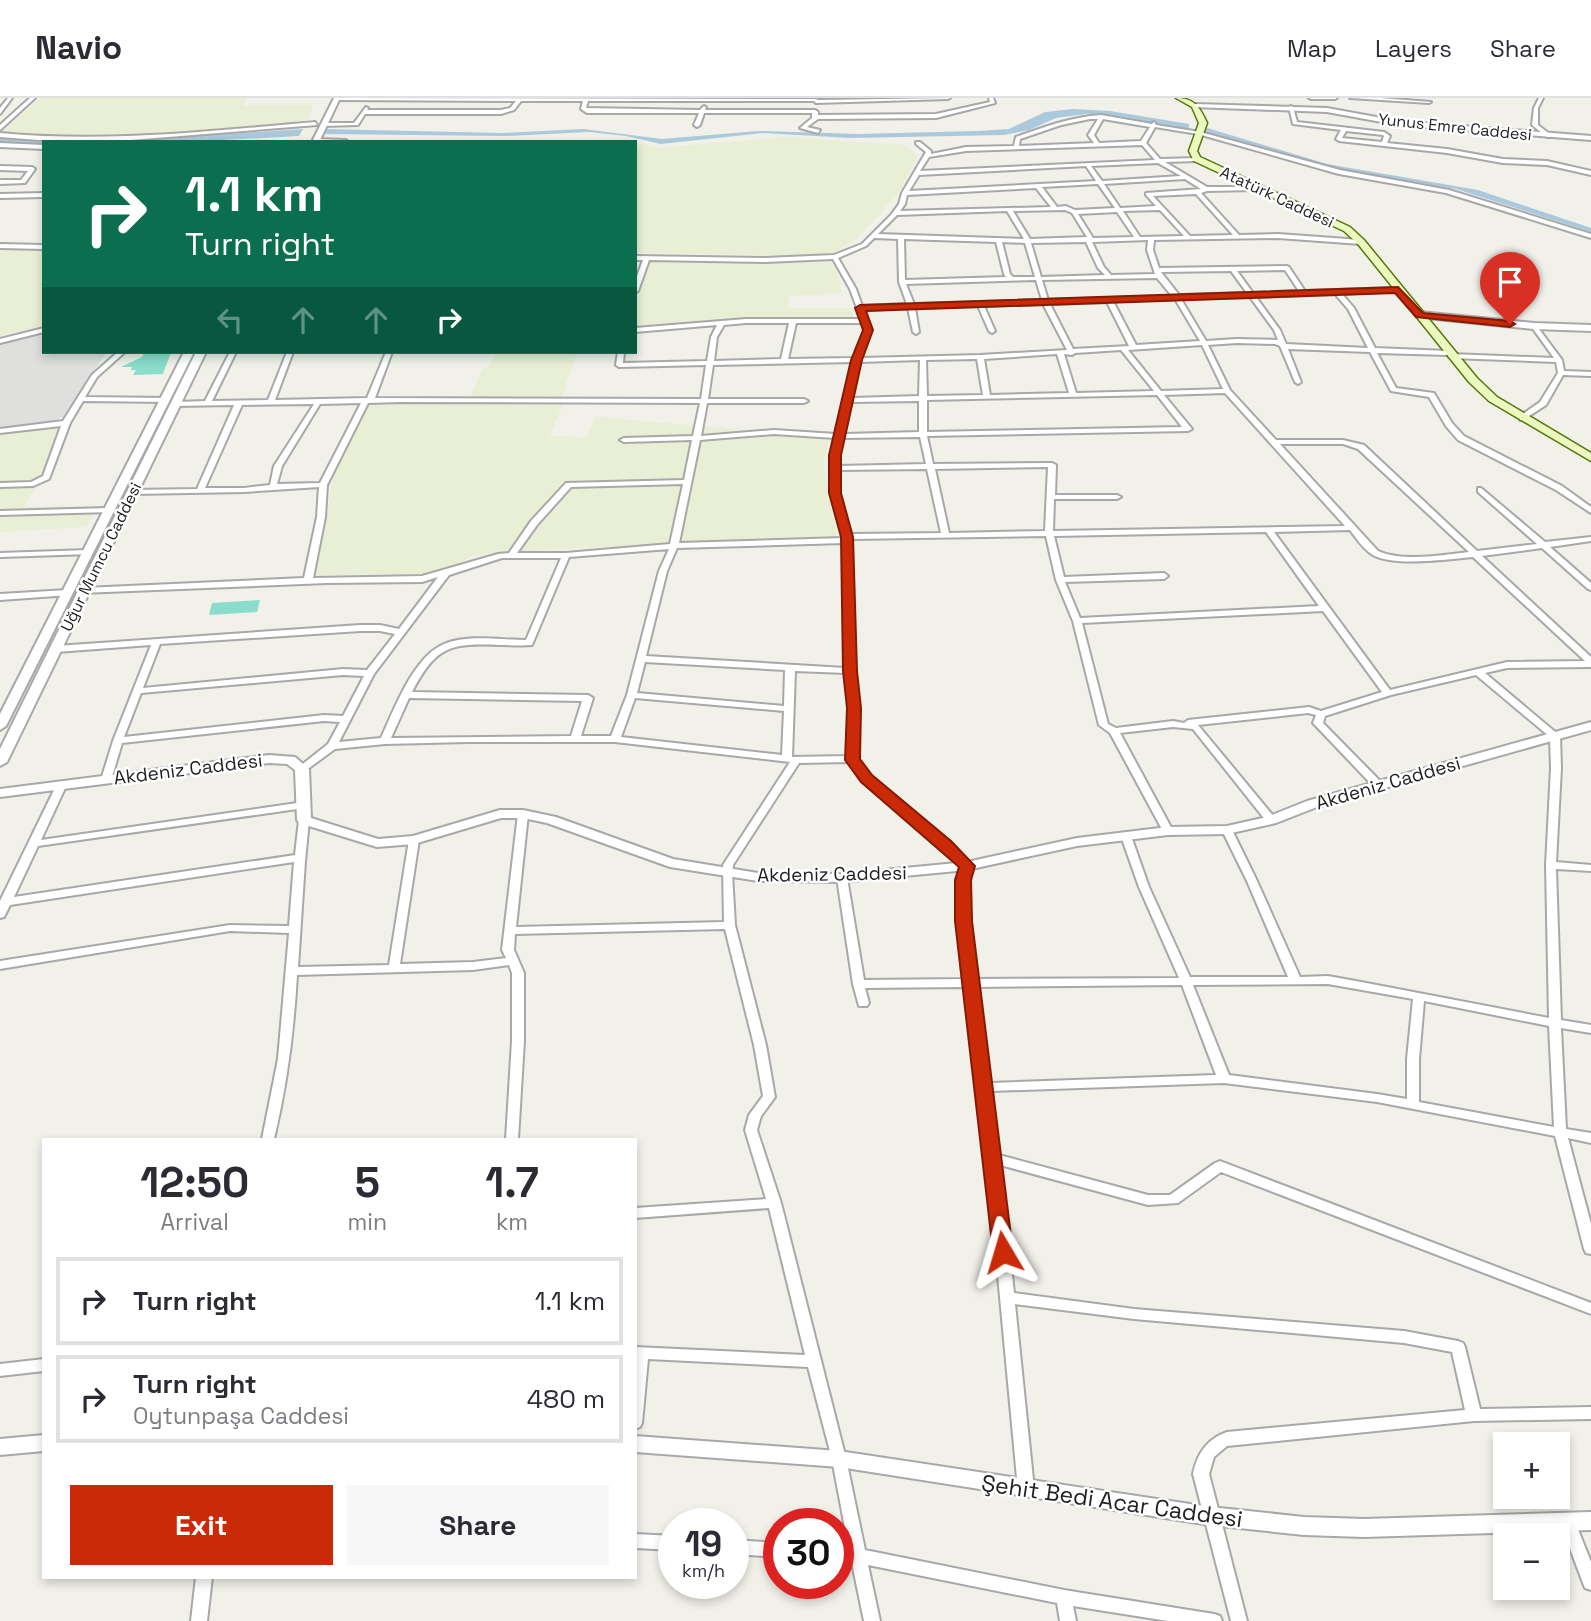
<!DOCTYPE html>
<meta charset="utf-8">
<style>
body{margin:0;font-family:"Space Grotesk",sans-serif;background:#f7f7f7;color:#2b2b33;height:100vh;display:flex;flex-direction:column;font-size:26px;white-space:nowrap}
*{box-sizing:border-box;margin:0}
p{font-size:23px;color:#7c7c81}
.icon{flex:none;width:38px;height:38px;fill:none;stroke:currentColor;stroke-width:2;stroke-linecap:round;stroke-linejoin:round}
.map{position:relative;flex:1;overflow:hidden}
.drawer{position:absolute;left:42px;top:1040px;width:595px;height:441px;display:flex;flex-direction:column;background:#fff;border-radius:0px;box-shadow:0 4px 10px #0003}
.drawer>*{flex:none}
.guide{position:absolute;left:42px;top:42px;width:595px;height:214px;border-radius:0px;box-shadow:0 4px 10px #0003;background:#0b6e4f;color:#fff;overflow:hidden}
.fabs{position:absolute;left:1493px;top:1334px;display:grid;gap:14px}
.fabs a{display:grid;place-items:center;width:77px;height:77px;border-radius:0px;background:#fff;box-shadow:0 4px 10px #0003;font-size:35px}
.speed{position:absolute;left:658px;top:1410px;display:flex;gap:14px;font-size:35px;font-weight:700;text-align:center}
.speed>*{display:grid;place-content:center;width:91px;height:91px;border-radius:50%;background:#fff;box-shadow:0 4px 10px #0003;line-height:1}
.speed small{font-size:18px;font-weight:400}
.speed .limit{border:10px solid #d22;background:#fff;color:#111}
.pin{position:absolute;display:grid;place-items:center;width:60px;height:60px;color:#fff;margin:-72px -30px;border-radius:50% 50% 50% 0;rotate:-45deg;box-shadow:0 0 7px #0007}
.pin .icon{rotate:45deg}
.me{position:absolute;width:77px;margin:-38px;rotate:353deg;stroke-linejoin:round;filter:drop-shadow(0 0 5px #0008)}
.turn{display:flex;align-items:center;gap:24px;height:147px;padding:0 28px;font-size:32px}
.turn .icon{width:91px;height:91px;stroke-width:2.5}
.turn b{display:block;font-size:49px;line-height:60px}
.lanes{display:flex;align-items:center;height:66px;padding:0 28px;background:#0003;justify-content:center;gap:35px;direction:ltr}
.lanes .off{opacity:.35}
.eta{display:flex;justify-content:space-evenly;align-items:center;height:119px;text-align:center}
.eta b{font-size:42px;font-weight:700;line-height:49px}
.button{display:flex;gap:14px;margin-top:auto;padding:14px 28px}
.button a{flex:1;height:80px;border-radius:0px;background:#cb2a08;color:#fff;font-size:28px;font-weight:700;line-height:80px;text-align:center}
.button a+a{background:#f7f7f7;color:#2b2b33}
ul{padding:0;list-style:none}
li{display:flex;align-items:center;gap:21px;height:88px;margin:0 14px 10px;padding:0 14px;border:4px solid #e1e1e2;border-radius:0px}
li div{flex:1}
li b{display:block;font-size:26px}
li em{font-style:normal}
header{display:flex;align-items:center;gap:42px;box-sizing:border-box;height:98px;padding:0 35px;background:#fff;border-bottom:2px solid #e1e1e2}
header strong{font-size:33px}
nav{display:flex;gap:38px;margin-inline-start:auto;font-size:24px}
.map>svg:first-child{display:block}
.residential{fill:#dfdfde}
.farmland{fill:#e8efd5}
.pitch{fill:#8addcb}
.water{fill:#abc9dd}
.lines{fill:none;stroke-linecap:round;stroke-linejoin:round}
.minor-casing{stroke:#a8a8a8;stroke-width:4}
.tertiary-casing{stroke:#a8a8a8;stroke-width:4}
.secondary-casing{stroke:#587709;stroke-width:3}
.minor{fill:#fff;fill-rule:evenodd}
.tertiary{fill:#fff;fill-rule:evenodd}
.secondary{fill:#ebf8c0;fill-rule:evenodd}
.route{fill:#cb2a08;stroke:#841b05;stroke-width:2}
.labels{text-anchor:middle;dominant-baseline:central;stroke-width:5;stroke-linejoin:round;paint-order:stroke}
.far-street-label{font-size:16px;fill:#212121;stroke:#fff}
.street-label{font-size:19px;fill:#212121;stroke:#fff}
.near-street-label{font-size:23px;fill:#212121;stroke:#fff}
</style>
<header>
<strong>Navio</strong>
<nav><a>Map</a><a>Layers</a><a>Share</a></nav>
</header>
<div class="map">
<svg width="1591" height="1523" viewBox="0 0 1591 1523">
<rect width="100%" height="100%" fill="#f1f0e9"/>
<path class="residential" d="M44,235v19h63l-44,65 -12,5 -51,7v-86z"/>
<g class="farmland">
<path d="M41,0h206l-5,8 71,-1 -7,18 -207,13 -61,1 -38,-4z"/>
<path d="M784,39l122,8 12,11 -20,38 -43,46 -28,16 -192,-3v-111l25,6z"/>
<path d="M0,150l44,1v77l-44,10z"/>
<path d="M653,161l177,4 6,5 6,25 -53,3 -1,12h64l1,10 -127,2 -90,8 -1,-14 4,-21 10,-31z"/>
<path d="M498,254h79l-16,47 -91,-1 13,-30 6,-2z"/>
<path d="M370,305l193,1 -13,32 37,1 8,-20 234,20 -5,30 13,70 -339,15 -25,4 -19,10 -33,8 -107,1 24,-120 26,-48z"/>
<path d="M68,327l-44,82 74,-1 -12,21 -86,5v-98z"/>
</g>
<g class="pitch">
<path d="M145,254h26l-8,22 -30,1 3,-5h-5l1,-3h-11l21,-10z"/>
<path d="M260,502l-3,12 -48,3 3,-12z"/>
</g>
<g class="water">
<path d="M1073,11l37,2 79,13v5l-71,-13 -32,-2 -30,4 -27,12 -25,5 -154,3 -87,-5 -102,11 -35,-8 -37,-4 -83,4 -184,-2 2,-5 178,4 81,-4 79,10 96,-8 100,3 120,-3 31,-2 36,-17z"/>
<path d="M1204,29l123,37 151,26 113,38v4l-135,-43 -117,-19 -137,-37z"/>
<path d="M303,31l-4,7 -113,6h-142v4l-44,-4v-5c101,10 202,-2 303,-8z"/>
</g>
<g class="lines">
<defs>
<g id="minor">
<path d="M8,0h4l-12,16v-6z"/>
<path d="M30,0h5l-35,32v-5z"/>
<path d="M335,0l481,1 2,1 132,-2 -2,1 -132,4 -2,-2h-226l-2,7 114,2 4,-4 2,1 -1,3h110l3,2v3l118,-1 54,-12 -1,-4h4l2,5 -59,15 -118,1 -11,8 13,3 -2,3 -18,-5 12,-10v-5h-108l-4,12 -3,2 -3,-2 5,-12h-112l-6,-4 2,-8h-62l-7,9 -13,4h-136l-7,11 -36,1 2,-3h30l12,-16 2,1 -1,2h134l9,-2 6,-7 -179,-1z"/>
<path d="M1309,0h28l-2,1h-24z"/>
<path d="M1350,0h30l51,4 -2,1z"/>
<path d="M1539,0h4l-5,10v17l13,10v2h-4l-15,-12 2,-17z"/>
<path d="M1291,8l2,1 4,15 87,10 6,4 -3,7 60,6 56,10 44,2 44,10v4l-44,-10 -44,-2 -56,-10 -108,-12 -3,-2 5,-9 -48,-6 -4,-17zM1346,33l37,4 1,1 -2,6 -40,-4z"/>
<path d="M1101,17l51,9 2,-2 2,3 44,7 140,38 109,20 142,44v4l-145,-45 -107,-19 -141,-40 -43,-7 -9,16 14,16 39,-1 -2,3 -32,1 42,25h50l1,1 -3,2 -48,1 -6,2 38,42 39,-1 83,6 3,2 -3,2 -83,-6 -124,2 -1,10 6,18 128,-2 2,1 16,24 93,-3 3,2 -1,1 -58,3 12,14 21,40 73,3 2,1 1,2 103,4 -23,-32 3,-2 2,1 26,35 2,11 27,1v4l-28,-1 -17,30 -23,15h-3v-4l20,-14 18,-29 -2,-11 -105,-4 -2,-1 -1,-2 -71,-2 19,35 38,5 18,30 12,13 98,50 29,21v6l-35,-23 -98,-50 -12,-14 -17,-29 -38,-6 -21,-39 -82,-3 13,33 -3,2 -3,-2 -15,-36 -5,-2 -38,-1 -29,2 22,45 46,50h67l21,5 113,106 60,-7 -59,-52v-4h3l64,54 46,-5v4l-41,6 41,36v7l-3,-1 -46,-41 -60,8 109,101v10l-84,1 -22,5 75,63 1,32 -5,94 35,3v6l-35,-2 5,151 30,5v8l-30,-5 5,101 25,4v10l-23,-5 23,86v30l-5,-1 -2,-4 -29,-113 -178,-34 -153,-19 -232,8 7,64 149,40h22l45,-32 5,-2 371,142v11l-370,-142 -43,31 -30,2 -148,-40 14,128 120,16 270,22 54,10 5,2 2,4 15,62 111,-2v12l-117,2 -247,25 -13,11 -5,17 38,147h-16l-38,-147c4,-20 14,-35 34,-42l238,-22 -13,-58 -48,-9 -270,-24 -119,-15 19,185 -3,5 -5,2 -5,-2 -3,-5 -33,-352 -9,-74 -12,-76 -99,1 4,15 -2,3h-8l-6,-22 -16,-106 5,-3 5,3 17,102 99,-1c-5,-38 -8,-75 -1,-112 -36,-38 -82,-64 -113,-105l-50,1 -66,102 -1,8 3,52 31,120 9,52 -14,19 -4,14 24,73 65,256 19,91 199,40 150,24 6,2 2,5h-54l-95,-15 3,15h-16l-3,-18 -189,-38 12,56h-16l-12,-58 -14,-1v-14l11,1 -17,-90 -24,-92 -160,-8 -6,64 -2,4 -5,2v-82l170,8 -36,-147 -134,10v-10l131,-9 -21,-69 4,-15 14,-19 -9,-51 -29,-116 -210,5 -1,16 10,23v68l-6,98h-12l6,-98v-68l-3,-8 -36,5 -176,5c-3,55 -10,110 -23,164h-12l16,-80 11,-126 -59,-2 -230,38v-8l230,-36 59,1 5,-64 -284,43 -6,12 -4,1v-17l56,-115 5,-3 5,3 -25,54 263,-38 4,1 1,2 -5,3 -266,38 -24,51 281,-42 4,-35 5,-3 5,3 -4,41 -7,106 91,-2 20,-125 5,-3 5,3 -19,124 73,-2 33,-4 -4,-8 16,-136 5,-3 5,3 -12,113 208,-5 -1,-57 67,-103 -175,-20h-147l-83,2 -50,5 -30,22h-6l-2,-2 2,-2 29,-23 12,-22 -16,-1 -202,22 -11,37 -5,3 -5,-3 12,-39 38,-96 -95,7 -4,-3 4,-3 304,-21h20l19,4 39,-52 -16,5 -95,1 -246,10 -1,-2 4,-3 220,-10 13,-61 2,-30 -75,5 -111,2 -4,-2 4,-2 64,-1 37,-84 -58,1 -4,-2 4,-2 29,-1 25,-49h6l-24,49 56,-1 19,-48h6l-18,48 92,-2 19,-46h6l-17,46 326,1 5,-34 -87,2 -3,-2 2,-13h6l-1,11 84,-2 4,-24 6,-12 -82,7v-4l111,-9h115l-11,-30 -17,-30 -68,3 -116,-2 -11,31 -3,2v-11l8,-22h-8v-4l130,2 69,-3 28,-11 29,-29 8,-11 3,-11 24,-41 -10,-8v-2h4l11,9v3l35,-7 48,-1 2,-9c28,-10 55,-20 85,-22zM1090,21h8l-10,16 6,8 -75,3 1,-7 41,-14zM1103,21l47,8 -9,14 -42,2 -5,-8zM1142,47l13,15 -235,11 9,-14 37,-6zM1158,65l23,13 -79,5 -11,-15zM1086,68l10,15 -187,10 10,-16zM1185,81l16,10 -55,4v2l10,11 -36,2 -16,-24zM1098,86l17,24 -40,2 -9,-4 -9,1 -15,-20zM1036,90l15,19 -151,4 5,-7 2,-9zM1196,96l37,41 -43,1 -37,-40zM1065,112l7,3 15,24 -57,2 -17,-28zM1160,112l24,26 -44,1 -17,-26zM1007,113l17,28 -146,-5 19,-19zM1117,114l17,25 -41,1 -15,-24zM874,140l24,1 1,43 8,22 -45,2 -6,-17 -18,-31 28,-12zM904,141l92,3 8,32 2,3 -101,3zM1148,142l-1,10 8,24 -44,1 -7,-8 -12,-25zM1002,144l23,1 10,34h-22l-3,-3zM1086,144l12,26 7,7 -64,2 -10,-34zM1285,172l14,21 -46,2 -16,-22zM1231,173l16,22 -68,2 -18,-23zM1157,180l15,18 -124,4 -6,-20zM1036,182l6,20 -128,4 -8,-20zM1335,196l13,15 20,39 -82,-4 -6,-14 -24,-33zM1250,199l24,33 4,10 -41,-1 -31,2 -25,-42zM1175,201l25,42 -64,4 -23,-44zM1107,204l22,44 -56,3 -23,-45zM1043,206l24,46 -87,5 -119,3 10,-28 -7,-20 44,-2 5,24 3,2 3,-2 -4,-24 63,-2 11,25 3,2 3,-2 -11,-25zM746,225h43l-8,36 -67,2 3,-24 7,-12zM796,225h66l3,7 -11,28 -66,1zM1202,247l21,44 -62,2 -33,-41zM1121,252l33,41 -78,2 -12,-39 8,1 3,-2zM1057,256l12,39 -79,2 -6,-36zM977,261l6,36 -56,1 -1,-36zM920,262l-1,36 -67,2 8,-36zM853,264l-17,72 -62,-4 -73,6 6,-33h97l4,-2 -4,-2h-96l5,-34zM1225,295l120,133 -292,5 1,-32h63l4,-2 -4,-2h-62l1,-30 -4,-2 -119,1 -6,-28 261,-5 4,-2 -28,-34zM1157,297l25,32 -255,5v-32zM919,303v31l-75,2 7,-32zM361,305l-41,80 -43,1 5,-18 38,-62zM368,305l32,-1 300,1 -7,33 -69,2 -4,2 4,2 68,-2 -8,40 -118,3 -35,38 -22,32 -11,1 -76,22 -109,2 12,-61 2,-32zM314,306l-40,62 -4,19 -26,3h-39l37,-83zM774,336l61,4 -4,17v38l12,45 -164,5 21,-103zM920,339l6,27 -87,2v-11l4,-17zM1280,346h63l15,5 111,103c-26,3 -67,10 -91,-1zM1048,369l-3,64 -96,2 -14,-64zM927,371l14,64 -91,1 -11,-41v-23zM683,386l-13,60 -104,9h-49l20,-28 34,-38zM1350,432c7,9 13,19 23,25 21,12 76,4 100,2l112,104 -78,1 -117,28 -116,-158zM1266,434l53,74 -239,12 -15,-36 99,-3 4,-3 -4,-3 -100,4 -10,-41zM1046,438l10,44 17,41 26,104 11,8 54,100 4,1 5,-3 -53,-98 53,-6 20,2 74,93 4,1 5,-3 -1,-2 -77,-93 110,-12 8,2 -3,8 2,2 60,63h8l1,-2 -1,-2 -60,-61 2,-7 66,-21 85,-20 74,62 1,31 -5,97 3,153 -188,-36 -33,-6 -28,1 -43,-96 -25,-51 -5,-3 -5,3 25,51 41,96h-98l-41,-90 -18,-51 -5,-3 -5,3 18,51 40,91 -205,1c-5,-38 -8,-75 -2,-113l-22,-24 -79,-65 -14,-18 2,-51 -4,-37 -4,-132zM843,445l2,125 -199,-12 21,-85 10,-23zM669,451l-10,22 -32,124 -16,41h-30l12,-38 -5,-3 -176,-3c24,-46 38,-49 88,-47 10,0 21,1 32,0l37,-88zM502,460h59l-35,82c-26,0 -58,-6 -82,4 -31,13 -50,66 -63,94l-42,4 35,-68 75,-99zM1323,513l59,81 -61,19 -12,-4 -121,13 -4,3 -11,-2 -57,7 -8,-4 -26,-101zM360,533h20l15,3 -28,36 -24,-1 -200,19 17,-44zM645,564l140,8 -1,36 -147,-13zM795,573l51,2 3,35 -2,48 -55,1zM343,577l21,1 -21,40 -19,-1 -200,22 17,-44zM409,600l173,3 -11,35 -180,2zM635,600l149,13 -2,44 -161,-18zM1328,886l85,15 -6,60v40l-30,-5 -148,-19 -36,-90zM1182,887l34,90 -226,8 -15,-96zM1424,903l125,25 5,101 -135,-25v-43z"/>
<path d="M315,24l2,3 -199,16 -79,-1 -39,-3v-4c106,10 210,-2 315,-11z"/>
<path d="M315,41l31,1 2,2h-35z"/>
<path d="M0,45l44,2v4l-44,-2z"/>
<path d="M0,68l32,1 3,2 -10,14 -25,1v-4h21l7,-9 -28,-1z"/>
<path d="M44,95v4l-44,1v-4z"/>
<path d="M0,146l44,1v4l-44,-1z"/>
<path d="M44,230v4l-44,11v-4z"/>
<path d="M118,254h7l-28,25 -12,20 80,1 4,2 -1,2 -85,-1 -13,22 -21,56 -16,7 -33,1v-4l31,-1 12,-6 18,-50 -61,7v-4l63,-8 29,-46z"/>
<path d="M109,410h3v4l-112,3v-4z"/>
<path d="M88,452h3v4l-91,3v-4z"/>
<path d="M67,492l3,1v4l-70,5v-6z"/>
<path d="M44,1261v12l-44,5v-12z"/>
<path d="M1568,1417l5,2 18,45v28l-6,-2 -2,-5 -23,-61 3,-5z"/>
<path d="M635,1436l39,2v14l-39,-2z"/>
<path d="M733,1442l46,3v14l-46,-3z"/>
<path d="M196,1479h16l-5,44h-16z"/>
</g>
<g id="tertiary">
<path d="M334,0h6l-21,44h-7z"/>
<path d="M1195,6l132,4 71,13 193,15v4l-193,-15 -71,-13 -134,-5z"/>
<path d="M1420,214l114,11 57,2v6l-57,-2 -117,-12 -1,-2z"/>
<path d="M184,254h10l-188,374 -6,4v-16z"/>
<path d="M196,254h10l-199,410 -7,4v-17z"/>
<path d="M1591,624v8l-274,77 -41,16 -49,11 -59,1 -91,11 -110,24 -125,12 -84,-1 -88,-14 -123,-44 -24,-5h-22l-87,26 -37,3 -78,-24 -2,-3 -2,-50 -8,-6 -18,-1 -269,34v-8l269,-34 26,2 14,12 2,49 67,21 35,-3 87,-26h23l33,7 117,42 85,14 84,1 125,-12 110,-24 91,-11 59,-1 40,-9 40,-16z"/>
<path d="M44,1337v16l-44,4v-16z"/>
<path d="M635,1338l204,15 371,56 94,10 60,2 227,-7v18l-227,7 -60,-2 -94,-10 -371,-58 -204,-15z"/>
</g>
<path id="secondary" d="M1176,0c19,0 24,10 31,25l-10,28 3,6 150,70 14,13 113,138 20,19 94,56v8l-102,-60 -20,-19 -111,-138 -14,-13 -150,-70 -5,-10 10,-28 -7,-16z"/>
</defs>
<use href="#minor" class="minor-casing"/>
<use href="#tertiary" class="tertiary-casing"/>
<use href="#secondary" class="secondary-casing"/>
<use href="#minor" class="minor"/>
<use href="#tertiary" class="tertiary"/>
<use href="#secondary" class="secondary"/>
</g>
<path class="route" d="M1398,189l25,26 87,8 5,3 -5,3 -94,-10 -21,-24 -529,18 7,19 -11,30 -21,95v38l12,44 4,134 4,37 -1,51 12,16 79,66 24,25 -4,14 1,41 41,331 -3,5 -7,3 -7,-3 -3,-5 -38,-331v-41l4,-13 -98,-85 -16,-22 2,-52 -4,-37 -2,-134 -12,-44v-38l22,-95 12,-30 -8,-22 5,-3z"/>
<g class="labels">
<g class="far-street-label">
<text transform="translate(1455 29) rotate(6)">Yunus Emre Caddesi</text>
<text transform="translate(1277 99) rotate(25)">Atatürk Caddesi</text>
<text transform="translate(101 459) rotate(-64)">Uğur Mumcu Caddesi</text>
</g>
<g class="street-label">
<text transform="translate(188 671) rotate(-7)">Akdeniz Caddesi</text>
<text transform="translate(1388 685) rotate(-16)">Akdeniz Caddesi</text>
<text transform="translate(832 776) rotate(-1)">Akdeniz Caddesi</text>
</g>
<g class="near-street-label">
<text transform="translate(1112 1403) rotate(8)">Şehit Bedi Acar Caddesi</text>
</g>
</g>
</svg>
<div class="fabs">
<a>+</a>
<a>−</a>
</div>
<div class="speed"><div>19<small>km/h</small></div><div class="limit">30</div></div>
<div class="pin" style="left:1510px;top:226px;background:#d93025"><svg class="icon" aria-label="arrive" viewBox="0 0 24 24"><path d="M6 21V4h12l-3 4 3 4H6"/></svg></div>
<svg class="me" style="left:1003px;top:1154px" viewBox="-20 -20 40 40"><path d="M0-17L14 15 0 8-14 15z" fill="#cb2a08" stroke="#fff" stroke-width="4"/></svg>
<div class="guide">
<div class="turn"><svg class="icon" aria-label="right" viewBox="0 0 24 24"><path d="M7 20v-9h11M14 6l5 5-5 5"/></svg><div><b>1.1 km</b>Turn right</div></div>
<div class="lanes"><svg class="icon off" aria-label="left" viewBox="0 0 24 24"><path d="M17 20v-9H6M10 6l-5 5 5 5"/></svg><svg class="icon off" aria-label="ahead" viewBox="0 0 24 24"><path d="M12 20V5M6 11l6-6 6 6"/></svg><svg class="icon off" aria-label="ahead" viewBox="0 0 24 24"><path d="M12 20V5M6 11l6-6 6 6"/></svg><svg class="icon" aria-label="right" viewBox="0 0 24 24"><path d="M7 20v-9h11M14 6l5 5-5 5"/></svg></div>
</div>
<section class="drawer">
<div class="eta">
<div><b>12:50</b><p>Arrival</p></div>
<div><b>5</b><p>min</p></div>
<div><b>1.7</b><p>km</p></div>
</div>
<ul>
<li><svg class="icon" aria-label="right" viewBox="0 0 24 24"><path d="M7 20v-9h11M14 6l5 5-5 5"/></svg><div><b>Turn right</b></div><em>1.1 km</em></li>
<li><svg class="icon" aria-label="right" viewBox="0 0 24 24"><path d="M7 20v-9h11M14 6l5 5-5 5"/></svg><div><b>Turn right</b><p>Oytunpaşa Caddesi</p></div><em>480 m</em></li>
</ul>
<div class="button"><a>Exit</a><a>Share</a></div>
</section>
</div>
